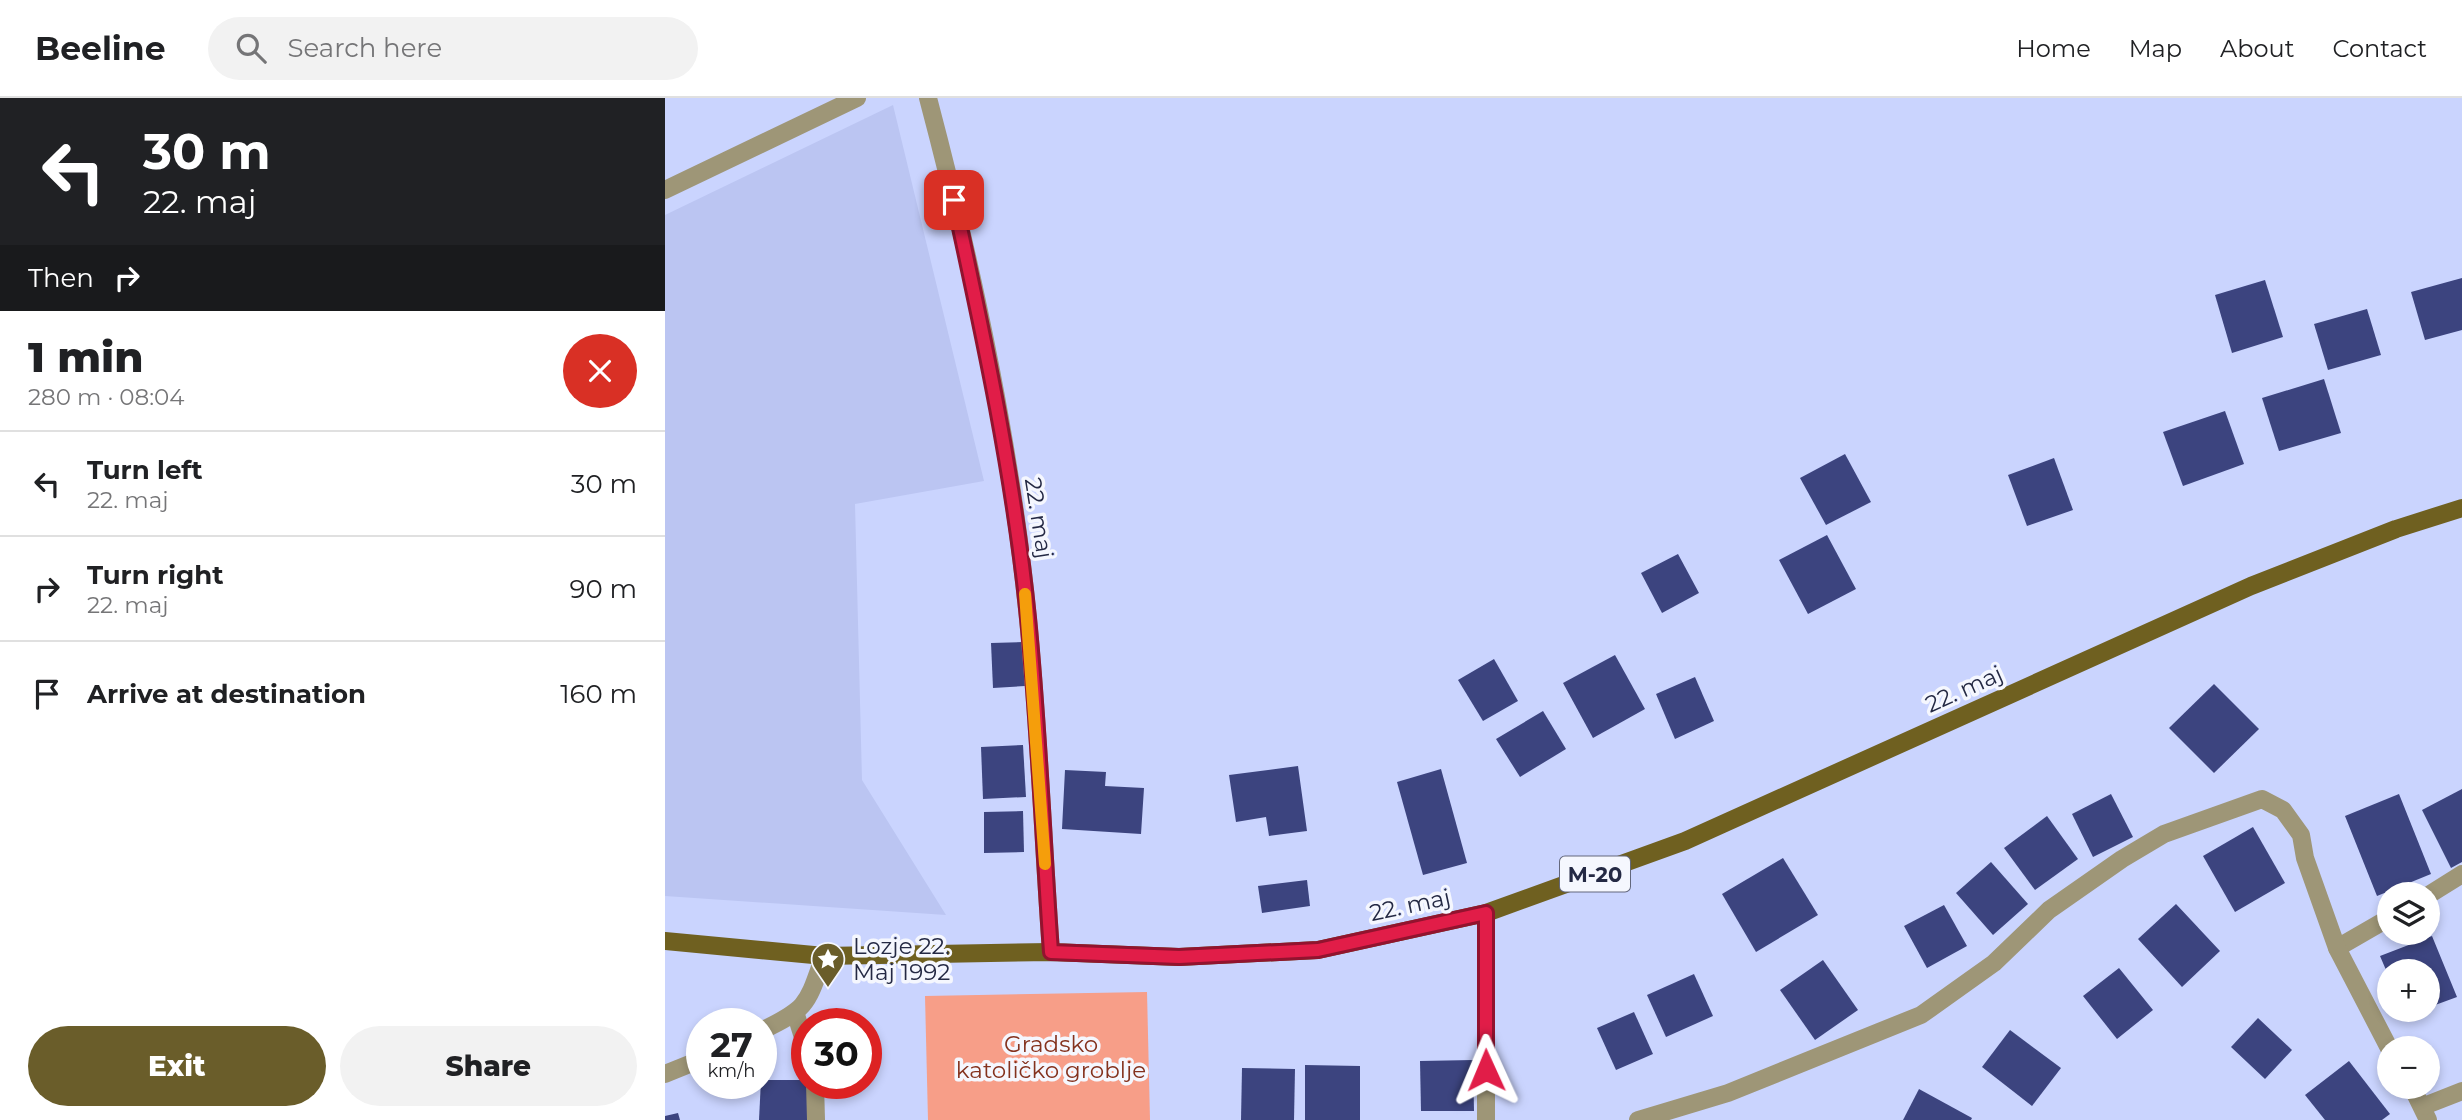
<!DOCTYPE html>
<meta charset="utf-8">
<style>
body{margin:0;font-family:Montserrat,sans-serif;background:#f2f2f2;color:#202124;height:100vh;display:flex;flex-direction:column;font-size:26px;white-space:nowrap}
*{box-sizing:border-box;margin:0}
p{font-size:23px;color:#757577}
.icon{flex:none;width:38px;height:38px;fill:none;stroke:currentColor;stroke-width:2;stroke-linecap:round;stroke-linejoin:round}
.map{position:relative;flex:1;overflow:hidden}
.side{display:flex;flex-direction:column;background:#fff;width:665px}
.side>*{flex:none}
.banner{background:#202124;color:#fff;overflow:hidden}
.buttons{position:absolute;left:1712px;top:784px;display:grid;gap:14px}
.buttons a{display:grid;place-items:center;width:63px;height:63px;border-radius:50%;background:#fff;box-shadow:0 4px 10px #0003;font-size:35px}
.speed{position:absolute;left:21px;top:910px;display:flex;gap:14px;font-size:35px;font-weight:700;text-align:center}
.speed>*{display:grid;place-content:center;width:91px;height:91px;border-radius:50%;background:#fff;box-shadow:0 4px 10px #0003;line-height:1}
.speed small{font-size:18px;font-weight:400}
.speed .limit{border:10px solid #d22;background:#fff;color:#111}
.pin{position:absolute;display:grid;place-items:center;width:60px;height:60px;color:#fff;margin:-30px;border-radius:14px;box-shadow:0 4px 10px #0006}
.me{position:absolute;width:77px;margin:-38px;rotate:359deg;stroke-linejoin:round;filter:drop-shadow(0 0 5px #0008)}
.turn{display:flex;align-items:center;gap:24px;height:147px;padding:0 28px;font-size:32px}
.turn .icon{width:91px;height:91px;stroke-width:2.5}
.turn b{display:block;font-size:49px;line-height:60px}
.then{display:flex;align-items:center;height:66px;padding:0 28px;background:#0003;gap:14px;font-size:26px}
.round{display:grid;place-items:center;flex:none;width:74px;height:74px;border-radius:37px;background:#f2f2f2}
.overview{display:flex;align-items:center;justify-content:space-between;height:119px;padding:0 28px}
h1{font-size:42px;font-weight:800;line-height:52px}
.action{display:flex;gap:14px;margin-top:auto;padding:14px 28px}
.action a{flex:1;height:80px;border-radius:42px;background:#6a5d2a;color:#fff;font-size:28px;font-weight:800;line-height:80px;text-align:center}
.action a+a{background:#f2f2f2;color:#202124}
ul{padding:0;list-style:none}
li{display:flex;align-items:center;gap:21px;height:105px;padding:0 28px;border-top:2px solid #e0e0e0}
li div{flex:1}
li b{display:block;font-size:26px}
li em{font-style:normal}
header{display:flex;align-items:center;gap:42px;box-sizing:border-box;height:98px;padding:0 35px;background:#fff;border-bottom:2px solid #e0e0e0}
header strong{font-size:33px}
nav{display:flex;gap:38px;margin-inline-start:auto;font-size:24px}
.search{width:490px;height:63px;background:#f2f2f2;display:flex;align-items:center;gap:18px;box-sizing:border-box;padding:0 24px;border-radius:38px;color:#757577;font-size:26px}
main{display:flex;flex:1;min-height:0}
.map>svg:first-child{display:block}
.built{fill:#bbc5f2}
.green{fill:#f79e88}
.building{fill:#3c447f}
.lines{fill:none;stroke-linecap:round;stroke-linejoin:round}
.street{stroke:#9e9677;stroke-width:18}
.primary{stroke:#6f6020;stroke-width:18}
.route-casing{stroke:#92132f;stroke-width:18}
.route{stroke:#e11d48;stroke-width:12}
.slow{stroke:#f59e0b;stroke-width:12}
.labels{text-anchor:middle;dominant-baseline:central;stroke-width:7;stroke-linejoin:round;paint-order:stroke}
.shield{fill:#f5f7fe;stroke:#63677c;stroke-width:2}
.shield-label{font-size:21px;font-weight:bold;fill:#242944}
.street-label{font-size:23px;fill:#242944;stroke:#f5f7fe}
.poi-label{font-size:23px;fill:#242944;stroke:#f5f7fe;text-anchor:start}
.park-label{font-size:23px;fill:#84321e;stroke:#f5f7fe}
</style>
<header>
<strong>Beeline</strong>
<div class="search"><svg class="icon" aria-label="search" viewBox="0 0 24 24"><circle cx="10" cy="10" r="6"/><path d="M15 15l6 6"/></svg>Search here</div>
<nav><a>Home</a><a>Map</a><a>About</a><a>Contact</a></nav>
</header>
<main>
<section class="side">
<div class="banner">
<div class="turn"><svg class="icon" aria-label="left" viewBox="0 0 24 24"><path d="M17 20v-9H6M10 6l-5 5 5 5"/></svg><div><b>30 m</b>22. maj</div></div>
<div class="then">Then<svg class="icon" aria-label="right" viewBox="0 0 24 24"><path d="M7 20v-9h11M14 6l5 5-5 5"/></svg></div>
</div>
<div class="overview"><div><h1>1 min</h1><p>280 m · 08:04</p></div><a class="round" style="background:#d93025;color:#fff"><svg class="icon" aria-label="close" viewBox="0 0 24 24"><path d="M6 6l12 12M18 6L6 18"/></svg></a></div>
<ul>
<li><svg class="icon" aria-label="left" viewBox="0 0 24 24"><path d="M17 20v-9H6M10 6l-5 5 5 5"/></svg><div><b>Turn left</b><p>22. maj</p></div><em>30 m</em></li>
<li><svg class="icon" aria-label="right" viewBox="0 0 24 24"><path d="M7 20v-9h11M14 6l5 5-5 5"/></svg><div><b>Turn right</b><p>22. maj</p></div><em>90 m</em></li>
<li><svg class="icon" aria-label="arrive" viewBox="0 0 24 24"><path d="M6 21V4h12l-3 4 3 4H6"/></svg><div><b>Arrive at destination</b></div><em>160 m</em></li>
</ul>
<div class="action"><a>Exit</a><a>Share</a></div>
</section>
<div class="map">
<svg width="1797" height="1022" viewBox="0 0 1797 1022">
<rect width="100%" height="100%" fill="#cad4fe"/>
<path class="built" d="M228,7l91,376 -129,23 7,276 84,135 -281,-19v-681z"/>
<path class="green" d="M482,894l3,128h-222l-3,-124z"/>
<g class="building">
<path d="M1797,180v52l-37,10 -14,-48z"/>
<path d="M1600,182l18,57 -51,16 -17,-58z"/>
<path d="M1702,211l14,46 -53,15 -14,-46z"/>
<path d="M1659,281l17,54 -62,18 -17,-53z"/>
<path d="M1560,313l19,53 -61,22 -20,-54z"/>
<path d="M1180,356l26,48 -45,23 -26,-47z"/>
<path d="M1389,360l19,52 -46,16 -19,-51z"/>
<path d="M1162,437l29,54 -48,25 -29,-54z"/>
<path d="M1013,456l21,39 -37,20 -21,-40z"/>
<path d="M358,544l2,44 -32,2 -2,-45z"/>
<path d="M950,557l30,54 -52,29 -30,-55z"/>
<path d="M829,561l24,42 -35,20 -25,-41z"/>
<path d="M1030,579l19,44 -39,18 -19,-45z"/>
<path d="M1549,586l45,45 -45,44 -45,-45z"/>
<path d="M878,613l23,38 -46,28 -24,-38z"/>
<path d="M358,647l3,52 -43,2 -2,-52z"/>
<path d="M633,668l9,65 -38,5 -3,-19 -30,5 -7,-47z"/>
<path d="M776,671l26,94 -44,12 -26,-93z"/>
<path d="M400,672l41,2 -1,14 39,2 -3,46 -79,-5z"/>
<path d="M1797,691v73l-11,6 -29,-58z"/>
<path d="M1446,696l22,43 -40,20 -21,-43z"/>
<path d="M1734,696l32,80 -54,22 -32,-80z"/>
<path d="M358,713l1,41 -40,1v-41z"/>
<path d="M1382,718l31,43 -43,31 -31,-42z"/>
<path d="M1588,729l32,56 -50,29 -32,-56z"/>
<path d="M1118,760l35,57 -62,37 -34,-58z"/>
<path d="M1326,764l37,42 -35,31 -37,-42z"/>
<path d="M642,782l3,26 -48,7 -4,-27z"/>
<path d="M1511,806l44,47 -38,36 -44,-48z"/>
<path d="M1279,807l23,41 -40,22 -23,-42z"/>
<path d="M1767,838l25,61 -30,11v-37h-38v6l-9,-21z"/>
<path d="M1158,862l35,50 -43,30 -35,-50z"/>
<path d="M1454,870l34,42 -36,29 -34,-43z"/>
<path d="M1029,876l19,42 -47,21 -19,-42z"/>
<path d="M1737,912h21l-18,7z"/>
<path d="M969,914l19,42 -37,16 -19,-42z"/>
<path d="M1593,920l34,32 -27,29 -34,-32z"/>
<path d="M1345,932l51,38 -29,38 -50,-39z"/>
<path d="M808,962l1,51h-53l-1,-50z"/>
<path d="M1684,963l41,53 -8,6h-57l-20,-25z"/>
<path d="M640,967l55,1v54h-55z"/>
<path d="M577,970l53,1 -1,51h-53z"/>
<path d="M96,982h46l1,40h-49z"/>
<path d="M1254,991l53,29 -1,2h-68z"/>
<path d="M13,1015l2,7h-15v-4z"/>
</g>
<g class="lines">
<g class="street">
<path d="M263,0c45,170 83,346 100,521 11,111 15,222 23,333"/>
<path d="M0,92l192,-92"/>
<path d="M1762,798l35,-22"/>
<path d="M1672,850l52,-30"/>
<path d="M131,917l11,35"/>
<path d="M96,933c48,-23 46,-27 63,-75"/>
<path d="M0,976l37,-15"/>
<path d="M150,985l1,37"/>
<path d="M1747,989l16,33"/>
<path d="M1759,1008l38,-15"/>
<path d="M821,1022v-207"/>
<path d="M973,1022l90,-27 193,-78 73,-52 55,-53 73,-51 42,-25 98,-35 21,11 18,25 4,23 32,90 52,100"/>
</g>
<path class="primary" d="M0,843l159,15 227,-4 128,5 139,-7 168,-37 199,-72 566,-255 145,-57 66,-21"/>
</g>
<g class="lines">
<defs>
<path id="route" d="M289,102c30,138 60,277 74,418 11,111 15,223 23,334l128,5 139,-7 168,-37v157"/>
</defs>
<use href="#route" class="route-casing"/>
<use href="#route" class="route"/>
<path class="slow" d="M360,496l20,270"/>
</g>
<defs>
<symbol id="sight-pin" viewBox="-11 -11 22 30"><path d="M0 17L-7.5 6A9.5 9.5 0 1 1 7.5 6Z" fill="#6a5d2a" stroke="#f5f7fe"/><path d="M0-6L1.8-2.2L6-1.7L2.9 1.2L3.7 5.4L0 3.3L-3.7 5.4L-2.9 1.2L-6-1.7L-1.8-2.2Z" fill="#fff"/></symbol>
</defs>
<g fill-rule="evenodd">
<use href="#sight-pin" x="144" y="842" width="38" height="52"/>
</g>
<g class="labels">
<rect class="shield" x="895" y="758.5" width="70" height="35" rx="5"/>
<g class="shield-label">
<text x="930" y="776">M-20</text>
</g>
<g class="street-label">
<text transform="translate(374 420) rotate(81)">22. maj</text>
<text transform="translate(1299 591) rotate(-24)">22. maj</text>
<text transform="translate(745 807) rotate(-12)">22. maj</text>
</g>
<g class="poi-label">
<text x="188" y="848">Lozje 22.<tspan x="188" dy="26">Maj 1992</tspan></text>
</g>
<g class="park-label">
<text x="386" y="946">Gradsko<tspan x="386" dy="26">katoličko groblje</tspan></text>
</g>
</g>
</svg>
<div class="buttons">
<a><svg class="icon" aria-label="layers" viewBox="0 0 24 24"><path d="M12 4l9 5-9 5-9-5zM3 14l9 5 9-5"/></svg></a>
<a>+</a>
<a>−</a>
</div>
<div class="speed"><div>27<small>km/h</small></div><div class="limit">30</div></div>
<div class="pin" style="left:289px;top:102px;background:#d93025"><svg class="icon" aria-label="arrive" viewBox="0 0 24 24"><path d="M6 21V4h12l-3 4 3 4H6"/></svg></div>
<svg class="me" style="left:821px;top:972px" viewBox="-20 -20 40 40"><path d="M0-17L14 15 0 8-14 15z" fill="#e11d48" stroke="#fff" stroke-width="4"/></svg>
</div>
</main>
